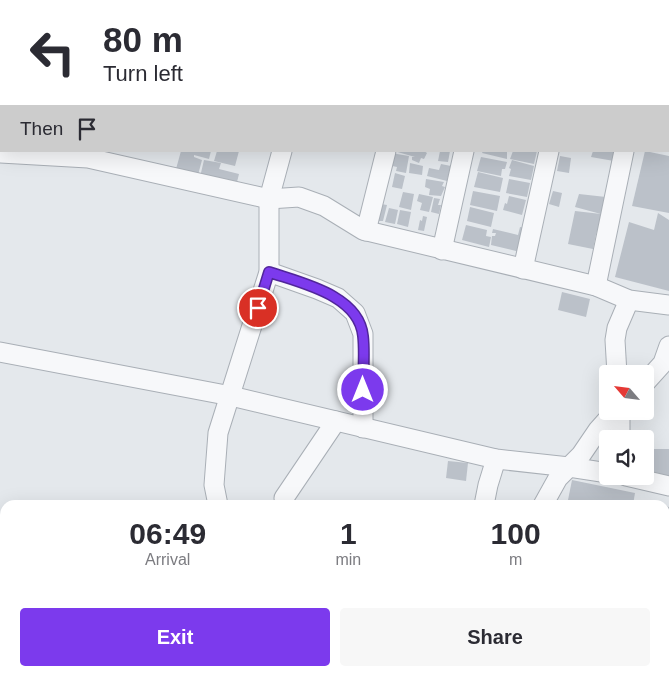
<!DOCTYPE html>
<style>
body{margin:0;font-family:Arial,sans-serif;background:#f7f7f7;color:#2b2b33;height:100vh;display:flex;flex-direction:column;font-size:19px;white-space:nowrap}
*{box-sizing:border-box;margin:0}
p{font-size:16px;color:#7c7c81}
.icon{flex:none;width:28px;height:28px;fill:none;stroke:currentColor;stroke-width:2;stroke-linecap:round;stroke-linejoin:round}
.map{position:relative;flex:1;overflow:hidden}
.side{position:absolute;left:0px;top:500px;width:670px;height:176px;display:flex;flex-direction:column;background:#fff;border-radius:15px 15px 0 0;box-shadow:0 5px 20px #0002}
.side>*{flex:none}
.hud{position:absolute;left:0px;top:0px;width:670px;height:152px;box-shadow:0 5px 20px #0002;background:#fff;color:#2b2b33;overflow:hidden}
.needle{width:32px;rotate:298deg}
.tools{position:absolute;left:599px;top:365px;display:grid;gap:10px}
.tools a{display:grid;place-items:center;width:55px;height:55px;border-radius:5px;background:#fff;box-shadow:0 5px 20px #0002;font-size:25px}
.pin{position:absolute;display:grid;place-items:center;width:42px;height:42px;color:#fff;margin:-21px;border:2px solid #fff;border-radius:50%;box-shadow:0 1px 5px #0007}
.me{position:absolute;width:55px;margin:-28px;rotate:0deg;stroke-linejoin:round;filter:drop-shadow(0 0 4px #0008)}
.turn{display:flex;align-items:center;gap:18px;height:105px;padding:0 20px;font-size:22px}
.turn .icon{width:65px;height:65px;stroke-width:2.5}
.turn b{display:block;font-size:35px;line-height:42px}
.then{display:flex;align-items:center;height:48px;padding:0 20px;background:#0003;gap:10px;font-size:19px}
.eta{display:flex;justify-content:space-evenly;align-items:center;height:85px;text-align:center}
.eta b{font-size:30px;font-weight:700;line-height:35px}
.action{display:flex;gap:10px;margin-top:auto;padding:10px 20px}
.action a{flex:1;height:58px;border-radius:5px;background:#7c3aed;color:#fff;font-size:20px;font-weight:700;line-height:58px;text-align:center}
.action a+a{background:#f7f7f7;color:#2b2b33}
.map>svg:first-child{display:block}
.building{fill:#bbc1c9}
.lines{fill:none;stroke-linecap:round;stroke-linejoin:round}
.minor-casing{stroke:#a9afb6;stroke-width:21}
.minor{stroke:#f7f8fa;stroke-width:19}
.route-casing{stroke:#51269a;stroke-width:12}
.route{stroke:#7c3aed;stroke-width:9}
</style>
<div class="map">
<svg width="669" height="676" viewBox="0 0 669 676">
<rect width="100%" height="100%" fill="#e4e8ec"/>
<g class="building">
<path d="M181,151h30l-2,8 -15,-4v2l8,3 -4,15 -22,-6z"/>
<path d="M217,151h22l-4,15 -21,-5z"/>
<path d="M394,151h30l3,2 -3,6 -3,-1 -2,5 -7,-3v-3h3z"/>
<path d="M440,151h10l-2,11 -10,-1z"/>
<path d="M483,151h24v8l-25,-6z"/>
<path d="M513,151h24l-3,13 -24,-5z"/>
<path d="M593,151h23l-2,10 -23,-4z"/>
<path d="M645,151l24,5v57l-37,-7z"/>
<path d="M391,153l18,3 -3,17 -10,-2 1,-4 -9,-2z"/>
<path d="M560,156l11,2 -2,15 -12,-2z"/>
<path d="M481,157l26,5 -2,7h-3l-1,7 -24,-5z"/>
<path d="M204,160l17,3 -2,6 20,5 -3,12 -36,-9z"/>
<path d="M512,160l22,6 -3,14 -22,-4 2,-7 -2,-1z"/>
<path d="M410,163l13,3 -1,9 -13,-2z"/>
<path d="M441,164l10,2 -4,15 -20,-5 2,-8 10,2z"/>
<path d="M478,172l25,6 -3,14 -26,-5z"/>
<path d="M395,173l10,3 -3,13 -10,-2z"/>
<path d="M426,179l18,3 -2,4 3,1 -4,9 -12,-1 1,-6 -5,-2z"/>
<path d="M509,179l21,4 -3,14 -21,-4z"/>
<path d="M473,191l27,5 -3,15 -27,-6z"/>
<path d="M553,191l9,2 -3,14 -10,-3z"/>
<path d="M403,192l11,2 -3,16 -12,-3z"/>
<path d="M419,194l14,3 -4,15 -9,-2 2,-7 -5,-2z"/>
<path d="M579,194l27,3 -3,17 -7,20 -3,15 -25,-5 7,-33 26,3 -26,-7z"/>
<path d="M509,196l17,4 -4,15 -19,-5 2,-7 2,1z"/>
<path d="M434,198l6,1 -2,6h3l-2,9 -8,-2z"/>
<path d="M381,204l6,1 -4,16h-6z"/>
<path d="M470,207l24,6 -3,14 -24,-6z"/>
<path d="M389,208l9,2 -3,14 -10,-2z"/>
<path d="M400,210l11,2 -3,15 -11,-3z"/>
<path d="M658,213l11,7v71l-54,-14 14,-55 25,8z"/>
<path d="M423,216l4,1 -3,14 -6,-1 2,-10 2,1z"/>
<path d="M466,225l21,5 -1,6 5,1 -2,10 -27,-7z"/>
<path d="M520,227l6,1 -6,24 -29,-7 1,-9h3l1,-3h-4l1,-4 25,6z"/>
<path d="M562,292l28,7 -4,18 -28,-7z"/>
<path d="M654,449h15v28l-23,-4z"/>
<path d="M448,461l20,2 -2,18 -20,-3z"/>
<path d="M572,480l63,13 -2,12h-66z"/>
<path d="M665,506l4,1v42l-4,-2z"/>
<path d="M317,671h38l-1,5h-37z"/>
<path d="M403,671h41l-1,5h-41z"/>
<path d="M556,671h36l-1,5h-37z"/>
<path d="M620,671h10l21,5h-32z"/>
</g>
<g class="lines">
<defs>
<g id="minor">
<path d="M340,1l1,-1"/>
<path d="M422,1l1,-1"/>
<path d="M499,1v-1"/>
<path d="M581,1l1,-1"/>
<path d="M662,1v-1"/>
<path d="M0,153l88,5 181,41 30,-2 25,9 39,24 233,56 33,14 40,5"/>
<path d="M366,231l20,-80"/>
<path d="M442,250l22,-99"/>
<path d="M523,269l26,-118"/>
<path d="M269,272l48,17 21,9 17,15 8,21v94"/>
<path d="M596,286l28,-135"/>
<path d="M0,352l231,44 265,63 73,8 39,6"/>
<path d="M617,374l-2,-34 2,-12 12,-28"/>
<path d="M645,383l18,-20 6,-17"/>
<path d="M620,411v28"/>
<path d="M626,476l43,10"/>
<path d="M284,498l52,-77"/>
<path d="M218,505l-4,-20 4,-52 51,-161v-73l13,-48"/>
<path d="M484,505l4,-20 8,-26"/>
<path d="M543,505l15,-27 23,-23 17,-25 17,-19"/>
<path d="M259,671l14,5"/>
<path d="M451,676l1,-5"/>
<path d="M549,676l1,-5"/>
</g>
</defs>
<use href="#minor" class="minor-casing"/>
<use href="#minor" class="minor"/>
</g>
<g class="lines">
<defs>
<path id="route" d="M258,308l11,-36c32,11 90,23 94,64 2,17 0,36 0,54"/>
</defs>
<use href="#route" class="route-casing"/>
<use href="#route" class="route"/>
</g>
</svg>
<div class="tools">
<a><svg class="needle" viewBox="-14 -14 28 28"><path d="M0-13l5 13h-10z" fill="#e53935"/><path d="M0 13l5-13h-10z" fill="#7c7c81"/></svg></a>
<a><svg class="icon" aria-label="sound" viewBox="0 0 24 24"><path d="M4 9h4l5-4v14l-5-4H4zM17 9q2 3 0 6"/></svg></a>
</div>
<div class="pin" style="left:258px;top:308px;background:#d93025"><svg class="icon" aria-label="arrive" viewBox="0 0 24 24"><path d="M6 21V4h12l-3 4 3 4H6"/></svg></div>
<svg class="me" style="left:363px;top:390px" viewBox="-20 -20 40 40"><circle r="17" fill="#7c3aed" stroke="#fff" stroke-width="3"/><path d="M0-11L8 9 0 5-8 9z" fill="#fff"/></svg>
<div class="hud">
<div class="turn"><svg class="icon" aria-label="left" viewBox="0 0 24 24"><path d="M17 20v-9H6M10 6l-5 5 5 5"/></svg><div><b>80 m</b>Turn left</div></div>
<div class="then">Then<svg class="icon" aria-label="arrive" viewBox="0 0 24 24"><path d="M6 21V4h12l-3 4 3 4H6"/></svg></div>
</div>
<section class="side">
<div class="eta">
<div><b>06:49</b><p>Arrival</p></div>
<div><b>1</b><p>min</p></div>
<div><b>100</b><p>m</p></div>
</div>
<div class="action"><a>Exit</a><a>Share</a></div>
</section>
</div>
